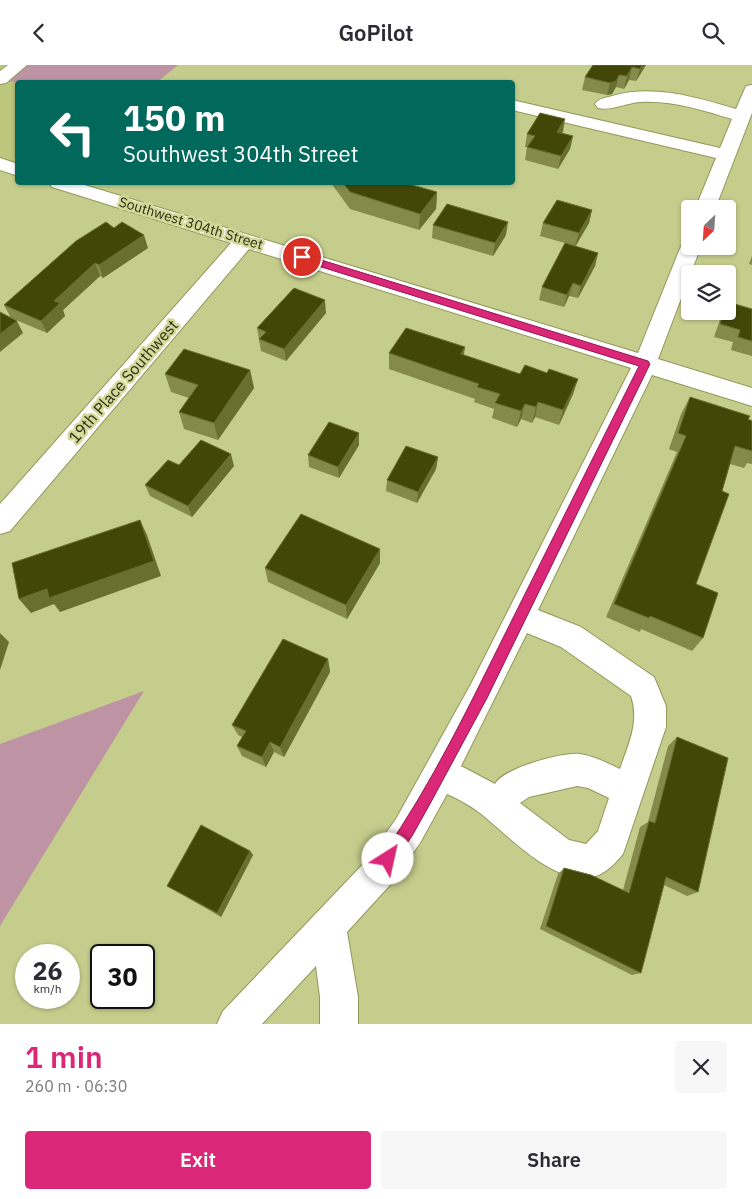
<!DOCTYPE html>
<meta charset="utf-8">
<style>
body{margin:0;font-family:"IBM Plex Sans",sans-serif;background:#f7f7f7;color:#2b2b33;height:100vh;display:flex;flex-direction:column;font-size:19px;white-space:nowrap}
*{box-sizing:border-box;margin:0}
p{font-size:16px;color:#7c7c81}
.icon{flex:none;width:28px;height:28px;fill:none;stroke:currentColor;stroke-width:2;stroke-linecap:round;stroke-linejoin:round}
.map{position:relative;height:959px;overflow:hidden}
.side{display:flex;flex-direction:column;background:#fff;flex:1}
.side>*{flex:none}
.hud{position:absolute;left:15px;top:15px;width:500px;height:105px;border-radius:5px;box-shadow:0 1px 4px #0004;background:#00695c;color:#fff;overflow:hidden}
.needle{width:32px;rotate:205deg}
.fabs{position:absolute;left:681px;top:135px;display:grid;gap:10px}
.fabs a{display:grid;place-items:center;width:55px;height:55px;border-radius:5px;background:#fff;box-shadow:0 1px 4px #0004;font-size:25px}
.speed{position:absolute;left:15px;top:879px;display:flex;gap:10px;font-size:25px;font-weight:700;text-align:center}
.speed>*{display:grid;place-content:center;width:65px;height:65px;border-radius:50%;background:#fff;box-shadow:0 1px 4px #0004;line-height:1}
.speed small{font-size:12px;font-weight:400}
.speed .limit{border:2px solid #111;border-radius:8px;background:#fff;color:#111}
.pin{position:absolute;display:grid;place-items:center;width:42px;height:42px;color:#fff;margin:-21px;border:2px solid #fff;border-radius:50%;box-shadow:0 1px 5px #0007}
.me{position:absolute;width:55px;margin:-28px;rotate:35deg;stroke-linejoin:round;filter:drop-shadow(0 0 4px #0008)}
.turn{display:flex;align-items:center;gap:18px;height:105px;padding:0 25px;font-size:22px}
.turn .icon{width:65px;height:65px;stroke-width:2.5}
.turn b{display:block;font-size:35px;line-height:42px}
.round{display:grid;place-items:center;flex:none;width:52px;height:52px;border-radius:5px;background:#f7f7f7}
.overview{display:flex;align-items:center;justify-content:space-between;height:85px;padding:0 25px}
h1{font-size:30px;font-weight:600;line-height:38px;color:#db2777}
.cta{display:flex;gap:10px;margin-top:auto;padding:10px 25px}
.cta a{flex:1;height:58px;border-radius:5px;background:#db2777;color:#fff;font-size:20px;font-weight:600;line-height:58px;text-align:center}
.cta a+a{background:#f7f7f7;color:#2b2b33}
header{display:flex;justify-content:space-between;align-items:center;height:65px;padding:0 25px;background:#fff;font-size:22px;font-weight:600}
.map>svg:first-child{display:block}
.built{fill:#bdc67d}
.green{fill:#be94a4}
.lines{fill:none;stroke-linecap:round;stroke-linejoin:round}
.minor-casing{stroke:#919859;stroke-width:2}
.minor{fill:#fff;fill-rule:evenodd}
.wall{fill:#848a4a}
.shaded-wall{fill:#696f2f}
.building{fill:#424707;stroke:#696f2f}
.route{fill:#db2777;stroke:#8e194d}
.labels{text-anchor:middle;dominant-baseline:central;stroke-width:5;stroke-linejoin:round;paint-order:stroke}
.far-street-label{font-size:14px;fill:#2b2e14;stroke:#d2da99}
.street-label{font-size:16px;fill:#2b2e14;stroke:#d2da99}
</style>
<header><svg class="icon" aria-label="back" viewBox="0 0 24 24"><path d="M15 5l-7 7 7 7"/></svg>GoPilot<svg class="icon" aria-label="search" viewBox="0 0 24 24"><circle cx="10" cy="10" r="6"/><path d="M15 15l6 6"/></svg></header>
<div class="map">
<svg width="752" height="959" viewBox="0 0 752 959">
<rect width="100%" height="100%" fill="#c5cd8c"/>
<path class="built" d="M0,0h178l-21,17 -139,1 -1,87 -17,-6z"/>
<g class="green">
<path d="M25,0h153l-21,17 -140,1 -12,-4z"/>
<path d="M144,626l-144,235v-182z"/>
</g>
<g class="lines">
<defs>
<g id="minor">
<path d="M8,0h19l-21,18 -6,1v-13z"/>
<path d="M752,20v28l-37,96h-20l21,-51 -204,-48v-10l208,48 12,-29c-30,-9 -61,-19 -92,-17 -14,1 -29,9 -42,6l-3,-4c4,-6 11,-6 17,-8 42,-12 83,1 124,13l10,-23z"/>
<path d="M0,93l18,6v12l-18,-6z"/>
<path d="M49,118h29l560,170 43,-107 3,-5 6,-1v6h11l-43,113 94,29v18l-100,-31 -114,235 43,17 73,50 12,29v21l-43,127c-9,11 -22,24 -37,24 -39,1 -78,-43 -106,-65 -11,-8 -21,-14 -33,-19l-27,49 -30,42 -43,47 11,65v27h-38v-27l-4,-31 -54,58h-45l6,-13 143,-150 30,-42 75,-135 160,-316 -382,-119 -239,282 -10,3v-30l231,-261 -179,-56zM527,568l34,14 70,49c9,26 -3,49 -11,73 -13,-6 -26,-13 -40,-15 -17,-2 -77,14 -85,30l-34,-18zM577,721l11,2 21,10 -11,33 -12,13 -17,-4 -49,-37 9,-6z"/>
</g>
</defs>
<use href="#minor" class="minor-casing"/>
<use href="#minor" class="minor"/>
</g>
<g class="wall">
<path d="M593,0h53l-10,16 -7,-1 -5,9 -8,-2 -4,7 -5,1 -25,-5 3,-13z"/>
<path d="M563,67l-1,1 11,3 -3,13 -12,20 -33,-9 2,-13h-2l2,-13z"/>
<path d="M331,118h74l32,9 -1,17 -17,21 -69,-21z"/>
<path d="M592,145l-3,13 -13,23 22,7 -3,13 -17,32 -9,-2 -5,11 -25,-7 3,-13 23,-44 -25,-7 3,-13z"/>
<path d="M433,160l73,10 -13,21 -61,-18z"/>
<path d="M76,176l72,7 -45,30 -3,-2 -37,34 2,6 -18,17 -36,-15 -7,-13z"/>
<path d="M752,191v9l-3,-1z"/>
<path d="M752,244v47l-21,-6 2,-8 -19,-5 9,-26z"/>
<path d="M326,248l-40,48 -25,-10 -4,-23z"/>
<path d="M389,288l75,2 56,19 27,-1 31,6 -5,15 -14,31 -24,-8 -3,6 -11,-4 -4,8 -25,-9 2,-9 -20,-7 1,-3 -86,-30z"/>
<path d="M250,305l4,18 -36,52 -34,-11 -5,-17 10,-14 -18,-6 -6,-18z"/>
<path d="M690,332l62,24v43l-5,-1 -3,5 -14,-4 -34,120 7,54 -11,13 -51,-22 -1,3 -34,-15 71,-165 -8,-3 12,-35z"/>
<path d="M359,380l-20,33 -30,-11 -1,-12z"/>
<path d="M438,392l-2,12 -19,34 -31,-12 1,-11z"/>
<path d="M179,400l55,1 -42,51 -42,-21 -5,-11z"/>
<path d="M380,484v14l-33,56 -79,-37 -3,-14z"/>
<path d="M328,594l2,13 -46,85 -10,-5 -8,15 -24,-11 -5,-10 5,-9 -4,-2 -6,-10z"/>
<path d="M677,672l21,155 -11,4 -23,-11 -23,88 -9,2 -92,-46 18,-55 6,-6 59,22 17,-63 8,-5 20,-76z"/>
<path d="M250,786l3,4 -32,62 -54,-31z"/>
</g>
<g class="shaded-wall">
<path d="M642,0h4l-10,16 4,-12z"/>
<path d="M632,2l-3,13 -5,9 3,-13z"/>
<path d="M619,10l-3,12 -4,7 -5,1 3,-12z"/>
<path d="M565,54l-2,13 -9,13 3,-13z"/>
<path d="M573,71l-3,13 -12,20 3,-13z"/>
<path d="M437,127l-1,17 -17,21 1,-16z"/>
<path d="M592,145l-3,13 -14,23 4,-13z"/>
<path d="M508,157l-2,13 -13,21 2,-13z"/>
<path d="M144,170l4,13 -45,30 -4,-13z"/>
<path d="M598,188l-3,13 -17,32 3,-12z"/>
<path d="M95,198l5,13 -37,34 2,6 -18,17 -6,-12 13,-20z"/>
<path d="M573,218l-4,13 -5,11 3,-12z"/>
<path d="M325,235l1,13 -40,48 -2,-12z"/>
<path d="M17,256l6,12 -23,19v-18z"/>
<path d="M465,282l-2,15 -2,-8z"/>
<path d="M250,305l4,18 -36,52 -4,-17z"/>
<path d="M578,314l-5,15 -14,31 4,-15z"/>
<path d="M538,337l-3,15 -3,6 4,-16z"/>
<path d="M525,339l-4,15 -4,8 4,-16z"/>
<path d="M359,368v12l-20,33 -1,-11z"/>
<path d="M231,389l3,12 -42,51 -4,-11z"/>
<path d="M438,392l-2,12 -19,34 1,-11z"/>
<path d="M140,455l7,15 14,41 -101,36 -6,-8 -23,9 -12,-14 28,-10z"/>
<path d="M380,484v14l-33,56 -1,-14z"/>
<path d="M0,568l9,9 -9,28z"/>
<path d="M328,594l2,13 -46,85 -4,-10z"/>
<path d="M270,677l4,10 -8,15 -4,-10z"/>
<path d="M250,786l3,4 -32,62 -4,-4z"/>
</g>
<g class="building">
<path d="M593,0h49l-2,4 -8,-2 -5,9 -8,-1 -3,6 -6,2 -25,-6z"/>
<path d="M540,48l25,6 -8,13 16,4 -12,20 -34,-9 8,-11 -8,-2z"/>
<path d="M343,118h62l32,9 -17,22 -70,-22z"/>
<path d="M557,135l35,10 -13,23 -36,-10z"/>
<path d="M447,139l61,18 -13,21 -62,-18z"/>
<path d="M106,157l8,6 8,-6 22,13 -45,30 -4,-2 -41,38 6,2 -19,18 -37,-16 72,-64z"/>
<path d="M565,178l33,10 -17,33 -8,-3 -6,12 -25,-8z"/>
<path d="M294,223l31,12 -41,49 -25,-10 7,-7 -9,-4z"/>
<path d="M728,237l24,7v32l-14,-4 2,-7 -20,-6 4,-13h4z"/>
<path d="M0,247l17,9 -17,13z"/>
<path d="M406,263l59,19 -4,7 59,20 5,-9 22,8 2,-4 29,10 -15,31 -25,-8 -2,5 -11,-3 -4,7 -26,-8 5,-9 -23,-7 2,-3 -90,-31z"/>
<path d="M184,284l66,21 -36,53 -35,-11 19,-27 -33,-11z"/>
<path d="M690,332l60,19 -2,3 4,2v30l-17,-5 -13,45 7,3 -33,90 22,9 -15,45 -53,-22 -1,2 -35,-14 72,-168 -8,-3z"/>
<path d="M329,357l30,11 -21,34 -30,-12z"/>
<path d="M201,375l30,14 -43,52 -43,-21 23,-25 11,5z"/>
<path d="M406,381l32,11 -20,35 -31,-12z"/>
<path d="M301,449l79,35 -34,56 -81,-37z"/>
<path d="M140,455l14,41 -105,37 -2,-9 -28,10 -7,-36z"/>
<path d="M283,574l45,20 -48,88 -10,-5 -8,15 -25,-11 9,-15 -14,-6z"/>
<path d="M677,672l51,21 -30,134 -32,-15 -25,96 -95,-47 18,-58 27,7 38,18 20,-72 6,2z"/>
<path d="M201,760l49,26 -33,62 -50,-27z"/>
</g>
<path class="route" d="M299,190h6l343,106 2,3 -163,334 -56,104 -19,34 -19,28 -5,3 -5,-3 -2,-5 2,-5c49,-70 86,-148 124,-224 44,-88 88,-176 132,-264l-340,-106z"/>
<g class="labels">
<g class="far-street-label">
<text transform="translate(191 158) rotate(17)">Southwest 304th Street</text>
</g>
<g class="street-label">
<text transform="translate(123 316) rotate(-49)">19th Place Southwest</text>
</g>
</g>
</svg>
<div class="fabs">
<a><svg class="needle" viewBox="-14 -14 28 28"><path d="M0-13l5 13h-10z" fill="#e53935"/><path d="M0 13l5-13h-10z" fill="#7c7c81"/></svg></a>
<a><svg class="icon" aria-label="layers" viewBox="0 0 24 24"><path d="M12 4l9 5-9 5-9-5zM3 14l9 5 9-5"/></svg></a>
</div>
<div class="speed"><div>26<small>km/h</small></div><div class="limit">30</div></div>
<div class="pin" style="left:302px;top:192px;background:#d93025"><svg class="icon" aria-label="arrive" viewBox="0 0 24 24"><path d="M6 21V4h12l-3 4 3 4H6"/></svg></div>
<svg class="me" style="left:388px;top:794px" viewBox="-20 -20 40 40"><circle r="19" fill="#fff"/><path d="M0-13L10 11 0 6-10 11z" fill="#db2777"/></svg>
<div class="hud">
<div class="turn"><svg class="icon" aria-label="left" viewBox="0 0 24 24"><path d="M17 20v-9H6M10 6l-5 5 5 5"/></svg><div><b>150 m</b>Southwest 304th Street</div></div>
</div>
</div>
<section class="side">
<div class="overview"><div><h1>1 min</h1><p>260 m · 06:30</p></div><a class="round"><svg class="icon" aria-label="close" viewBox="0 0 24 24"><path d="M6 6l12 12M18 6L6 18"/></svg></a></div>
<div class="cta"><a>Exit</a><a>Share</a></div>
</section>
